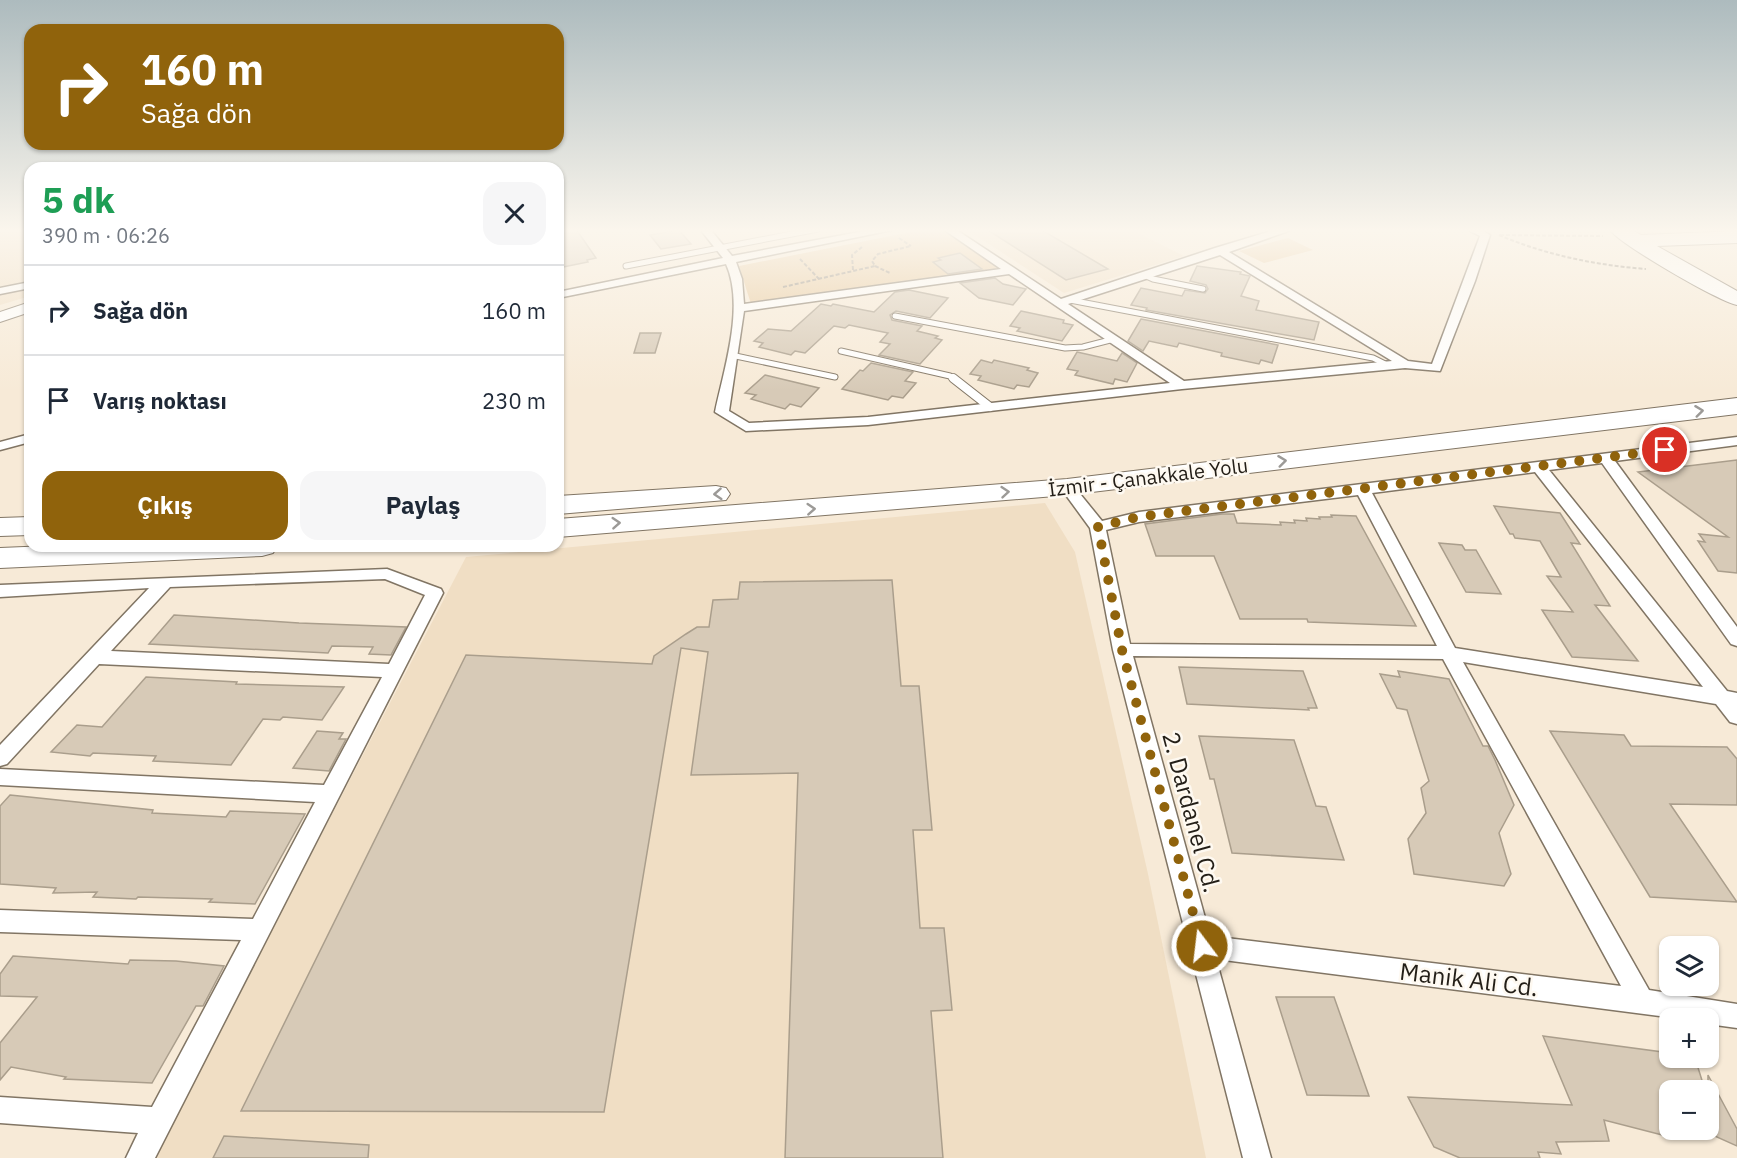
<!DOCTYPE html>
<html lang="tr">
<meta charset="utf-8">
<style>
body{margin:0;font-family:"IBM Plex Sans",sans-serif;background:#f6f6f7;color:#1f2937;height:100vh;display:flex;flex-direction:column;font-size:22px;white-space:nowrap}
*{box-sizing:border-box;margin:0}
p{font-size:20px;color:#747a83}
.icon{flex:none;width:33px;height:33px;fill:none;stroke:currentColor;stroke-width:2;stroke-linecap:round;stroke-linejoin:round}
.map{position:relative;flex:1;overflow:hidden}
.sheet{position:absolute;left:24px;top:162px;width:540px;height:390px;display:flex;flex-direction:column;background:#fff;border-radius:18px;box-shadow:0 2px 4px #0004}
.sheet>*{flex:none}
.guide{position:absolute;left:24px;top:24px;width:540px;height:126px;border-radius:18px;box-shadow:0 2px 4px #0004;background:#90630c;color:#fff;overflow:hidden}
.buttons{position:absolute;left:1659px;top:936px;display:grid;gap:12px}
.buttons a{display:grid;place-items:center;width:60px;height:60px;border-radius:12px;background:#fff;box-shadow:0 2px 4px #0004;font-size:30px}
.pin{position:absolute;display:grid;place-items:center;width:51px;height:51px;color:#fff;margin:-26px;border:3px solid #fff;border-radius:50%;box-shadow:0 2px 6px #0007}
.me{position:absolute;width:66px;margin:-33px;rotate:345deg;stroke-linejoin:round;filter:drop-shadow(0 0 4px #0008)}
.turn{display:flex;align-items:center;gap:21px;height:126px;padding:0 18px;font-size:27px}
.turn .icon{width:78px;height:78px;stroke-width:2.5}
.turn b{display:block;font-size:42px;line-height:51px}
.round{display:grid;place-items:center;flex:none;width:63px;height:63px;border-radius:18px;background:#f6f6f7}
.headline{display:flex;align-items:center;justify-content:space-between;height:102px;padding:0 18px}
h1{font-size:36px;font-weight:700;line-height:45px;color:#1e9e55}
.action{display:flex;gap:12px;margin-top:auto;padding:12px 18px}
.action a{flex:1;height:69px;border-radius:18px;background:#90630c;color:#fff;font-size:24px;font-weight:700;line-height:69px;text-align:center}
.action a+a{background:#f6f6f7;color:#1f2937}
ul{padding:0;list-style:none}
li{display:flex;align-items:center;gap:18px;height:90px;padding:0 18px;border-top:2px solid #e0e1e3}
li div{flex:1}
li b{display:block;font-size:22px}
li em{font-style:normal}
.map>svg:first-child{display:block}
.built{fill:#f0dec4}
.green{fill:#e7c89c}
.building{fill:#d7cab7;stroke:#aa9e8c;stroke-width:1.5}
.lines{fill:none;stroke-linecap:round;stroke-linejoin:round}
.lane-far1-casing{stroke:#817564;stroke-width:7}
.lane-casing{stroke:#817564;stroke-width:10}
.street-casing{stroke:#817564;stroke-width:3}
.secondary-casing{stroke:#817564;stroke-width:2}
.highway-casing{stroke:#817564;stroke-width:2}
.path{stroke:#8e8578;stroke-width:2;stroke-dasharray:4 2;stroke-linecap:butt}
.lane-far1{stroke:#fff;stroke-width:5}
.lane{stroke:#fff;stroke-width:8}
.street{fill:#fff;fill-rule:evenodd}
.secondary{fill:#fff;fill-rule:evenodd}
.highway{fill:#fff;fill-rule:evenodd}
.oneway{stroke:#9c9a97}
.route{stroke:#90630c;stroke-width:10;stroke-dasharray:0 18}
.labels{text-anchor:middle;dominant-baseline:central;stroke-width:5;stroke-linejoin:round;paint-order:stroke}
.street-label{font-size:20px;fill:#231e17;stroke:#fef9f1}
.near-street-label{font-size:24px;fill:#231e17;stroke:#fef9f1}
</style>
<div class="map">
<svg width="1737" height="1158" viewBox="0 0 1737 1158">
<rect width="100%" height="100%" fill="#f7ead7"/>
<g class="built">
<path d="M0,229h30v67l-30,9z"/>
<path d="M966,229h164l54,27 -120,37z"/>
<path d="M1045,503l30,49 73,322 58,284h-1053l313,-601z"/>
</g>
<g class="green">
<path d="M926,229h14l62,40 -251,35 -12,-38z"/>
<path d="M1288,238l25,12 -49,13 -25,-12z"/>
</g>
<g class="building">
<path d="M558,229h18l20,29 -9,2 1,2 -30,6z"/>
<path d="M986,229h54l68,40 -42,11z"/>
<path d="M679,230l12,14 -30,5 -11,-14z"/>
<path d="M960,253l22,16 -34,5 -15,-12 8,-2 -3,-2z"/>
<path d="M1197,266l44,6 -1,2 10,2 -9,20 18,5 -3,9 63,12 -5,18 -168,-30 1,-2 -16,-3 10,-17 41,8 3,-6 20,3 3,-4 -2,-4 -16,-4z"/>
<path d="M995,278l8,6 23,5 -13,16 -34,-7 -19,-15z"/>
<path d="M909,290l39,8 -18,20 -34,-7 -6,4 2,5 30,6 -5,5 21,5 -3,2 7,2 -22,24 -41,-9 11,-11 -10,-2 8,-9 -39,-8 -4,3 -11,-2 -29,27 -10,-2 -4,4 -32,-8 4,-4 -9,-2 14,-12 23,2 30,-27 10,2 2,-2 41,8 21,-20z"/>
<path d="M1021,311l43,9 -1,3 10,2 -11,16 -45,-10 3,-3 -10,-2z"/>
<path d="M1141,319l137,26 -6,18 -11,-3 -2,4 -38,-8 1,-3 -43,-10 -2,4 -28,-6 -6,10 -15,-10z"/>
<path d="M640,333h21l-6,20h-21z"/>
<path d="M1077,352l40,9 5,-8 15,10 -10,19 -12,-3 -2,5 -38,-9 3,-4 -11,-2z"/>
<path d="M981,360l11,3 2,-3 35,8 -2,2 11,3 -9,14 -12,-2 -3,4 -36,-9 3,-4 -11,-2z"/>
<path d="M871,363l42,9 -8,9 11,2 -13,15 -11,-2 -4,4 -46,-11 18,-19 3,1z"/>
<path d="M765,375l54,13 -18,19 -11,-3 -5,5 -34,-10 5,-4 -11,-2z"/>
<path d="M1737,460v113l-19,-2 -20,-30 7,1 -6,-8 29,3 -90,-65z"/>
<path d="M1494,506l66,7 20,31 -9,-1 39,63 -15,-1 43,56 -66,-4 -30,-47 31,2 -26,-36 14,1 -21,-36 -25,-3 -2,-4h-3z"/>
<path d="M1222,514h12l3,9 44,2 -1,-3 15,1 -1,-3 13,1 -1,-3 14,1 -1,-2h13l-1,-2 25,1 60,110 -108,-4 -1,-3h-67l-26,-63h-58l-11,-32z"/>
<path d="M1439,543l23,2 3,5h11l25,44 -35,-2z"/>
<path d="M892,580l9,106h18l13,144h-19l7,98h24l8,82 -21,1 12,147h-158l13,-385 -107,2 17,-123 -27,-4 -77,464 -363,-1 225,-456 186,9 2,-8 32,-22 11,-7h12l4,-27 25,-1 2,-17z"/>
<path d="M174,615l125,8 107,4 -15,28 -22,-1 4,-7 -41,-1 -4,7 -179,-9z"/>
<path d="M1179,667l124,4 14,37h-9l1,2 -122,-6z"/>
<path d="M1398,671l51,8 34,67h5l7,14 19,45 -15,28 12,41 -7,12 -90,-12 -6,-35 18,-26 -5,-25 8,-7 -22,-71 -10,-2 -17,-34 20,3z"/>
<path d="M146,677l91,5 -1,2 108,3 -22,33 -39,-3 -3,3 -17,-1 -32,46 -78,-4 3,-5 -63,-3 -3,3 -39,-4 26,-27 25,2z"/>
<path d="M317,731l26,2 -4,6h7l-17,32 -36,-3z"/>
<path d="M1550,731l74,4 7,11 96,1 10,12v46l-67,-1 67,98 -87,-5z"/>
<path d="M1199,736l95,4 22,66 10,1 18,53 -112,-7 -18,-74h-4z"/>
<path d="M10,795l143,15 -1,3 74,4 4,-6 75,3 -50,90 -46,-2 3,-3 -74,-2 -2,2 -43,-2 4,-5 -44,1 3,-5 -56,-4v-78z"/>
<path d="M13,956l115,8 2,-4 46,1 48,5 -21,40h-7l-44,77 -88,-4 2,-2 -55,-10 -11,13v-37l37,-46 -37,-1v-22z"/>
<path d="M1276,997h58l35,99 -62,-1z"/>
<path d="M1543,1036l127,17v5h25l10,32h-35v47l-66,-17 5,21 -53,1 5,12 -23,-2 2,6h-80l-26,-11 -26,-50 164,8z"/>
<path d="M1708,1075l29,54v17l-29,-13z"/>
<path d="M224,1136l145,9 -1,13h-155z"/>
</g>
<g class="lines">
<defs>
<g id="lane-far1">
<path d="M626,266l192,-37"/>
<path d="M1144,275l9,4 50,10"/>
<path d="M1070,300l303,58 16,8"/>
<path d="M895,316l170,32 18,-1 31,-8"/>
<path d="M841,351l109,25 5,4"/>
<path d="M731,355l104,22"/>
</g>
<path id="lane" d="M953,378l37,29"/>
<g id="street">
<path d="M700,229h10l22,27 143,-27h22l-161,33 6,17 2,25 257,-35 -58,-40h12l106,70 154,-51 63,-19h16l-65,23 179,109 24,3 48,-128 -14,-7h14l10,6 -15,46 -35,90 -35,-3 -223,21 -314,36 -122,6 -31,-19c9,-43 30,-106 11,-148l-168,34v-6l165,-34zM1220,255l172,106 -208,20 -116,-77zM1009,274l161,109 -302,34 -119,6 -20,-12 15,-100z"/>
<path d="M30,282v6l-30,6v-6z"/>
<path d="M30,434v8l-30,8v-8z"/>
<path d="M1737,437v8l-122,16 122,166v19l-6,-2 -129,-181 -53,7 178,221 10,2v31l-7,-2 -14,-18 -253,-42 186,328 88,14v24l-29,-4v-6h-33l-459,-59 55,199h-28l-130,-508 -23,-122 -30,-41 2,-3h10l30,37 37,-9zM1535,472l168,215 -248,-39 -83,-155zM1358,495l79,151 -307,-2 -24,-114 33,-8zM1133,656l310,3 178,327 -411,-50z"/>
<path d="M387,569l54,20 2,4 -288,565h-29l12,-25 -138,-10v-26l152,10 89,-167 -241,-8v-22l253,9 62,-117 -315,-17v-16l324,16 58,-108 -283,-13 -92,100 -7,2v-21l149,-157 -149,9v-12zM385,579l40,16 -36,69 -278,-13 59,-64z"/>
</g>
<path id="secondary" d="M30,302v10l-30,10v-10z"/>
<g id="highway">
<path d="M1609,229h22l10,6 96,-4v12l-80,3 80,45v14c-19,-4 -118,-61 -128,-76z"/>
<path d="M1737,398v16l-670,81 -509,42v-18l509,-40z"/>
<path d="M716,486l10,2 4,6 -4,6 -168,14v-18z"/>
<path d="M30,517v18l-30,1v-18z"/>
<path d="M49,546h228l-4,7 -11,3 -262,12v-20z"/>
</g>
</defs>
<use href="#lane-far1" class="lane-far1-casing"/>
<use href="#lane" class="lane-casing"/>
<use href="#street" class="street-casing"/>
<use href="#secondary" class="secondary-casing"/>
<use href="#highway" class="highway-casing"/>
<g class="path">
<path d="M1499,235c47,20 96,30 147,34"/>
<path d="M1500,235l103,1"/>
<path d="M899,238l12,8"/>
<path d="M800,259l19,20"/>
<path d="M875,266l15,7"/>
<path d="M853,270l-1,-15 10,-8"/>
<path d="M783,287l92,-21 -3,-5 6,-7 33,-8"/>
</g>
<use href="#lane-far1" class="lane-far1"/>
<use href="#lane" class="lane"/>
<use href="#street" class="street"/>
<use href="#secondary" class="secondary"/>
<use href="#highway" class="highway"/>
</g>
<defs><path id="oneway-chevron" d="M-2-3.5L2.5 0L-2 3.5" fill="none" stroke-width="1.6" stroke-linecap="round" stroke-linejoin="round" transform="scale(1.5)"/></defs>
<g class="oneway">
<use href="#oneway-chevron" transform="translate(1699 411) rotate(-7)"/>
<use href="#oneway-chevron" transform="translate(1282 461) rotate(-7)"/>
<use href="#oneway-chevron" transform="translate(1005 492) rotate(-5)"/>
<use href="#oneway-chevron" transform="translate(718 494) rotate(176)"/>
<use href="#oneway-chevron" transform="translate(811 509) rotate(-4)"/>
<use href="#oneway-chevron" transform="translate(616 523) rotate(-4)"/>
</g>
<linearGradient id="sky" x2="0" y2="1"><stop stop-color="#adbbbe"/><stop offset="0.59" stop-color="#fbf6ed"/><stop offset="1" stop-color="#fbf6ed" stop-opacity="0"/></linearGradient>
<rect width="1737" height="391" fill="url(#sky)"/>
<g class="lines">
<path class="route" d="M1202,946l-80,-296 -24,-123 40,-10 527,-67"/>
</g>
<g class="labels">
<g class="street-label">
<text transform="translate(1148 477) rotate(-7)">İzmir - Çanakkale Yolu</text>
</g>
<g class="near-street-label">
<text transform="translate(1192 812) rotate(75)">2. Dardanel Cd.</text>
<text transform="translate(1469 979) rotate(7)">Manik Ali Cd.</text>
</g>
</g>
</svg>
<div class="buttons">
<a><svg class="icon" aria-label="layers" viewBox="0 0 24 24"><path d="M12 4l9 5-9 5-9-5zM3 14l9 5 9-5"/></svg></a>
<a>+</a>
<a>−</a>
</div>
<div class="pin" style="left:1665px;top:450px;background:#d93025"><svg class="icon" aria-label="arrive" viewBox="0 0 24 24"><path d="M6 21V4h12l-3 4 3 4H6"/></svg></div>
<svg class="me" style="left:1202px;top:946px" viewBox="-20 -20 40 40"><circle r="17" fill="#90630c" stroke="#fff" stroke-width="3"/><path d="M0-11L8 9 0 5-8 9z" fill="#fff"/></svg>
<div class="guide">
<div class="turn"><svg class="icon" aria-label="right" viewBox="0 0 24 24"><path d="M7 20v-9h11M14 6l5 5-5 5"/></svg><div><b>160 m</b>Sağa dön</div></div>
</div>
<section class="sheet">
<div class="headline"><div><h1>5 dk</h1><p>390 m · 06:26</p></div><a class="round"><svg class="icon" aria-label="close" viewBox="0 0 24 24"><path d="M6 6l12 12M18 6L6 18"/></svg></a></div>
<ul>
<li><svg class="icon" aria-label="right" viewBox="0 0 24 24"><path d="M7 20v-9h11M14 6l5 5-5 5"/></svg><div><b>Sağa dön</b></div><em>160 m</em></li>
<li><svg class="icon" aria-label="arrive" viewBox="0 0 24 24"><path d="M6 21V4h12l-3 4 3 4H6"/></svg><div><b>Varış noktası</b></div><em>230 m</em></li>
</ul>
<div class="action"><a>Çıkış</a><a>Paylaş</a></div>
</section>
</div>
